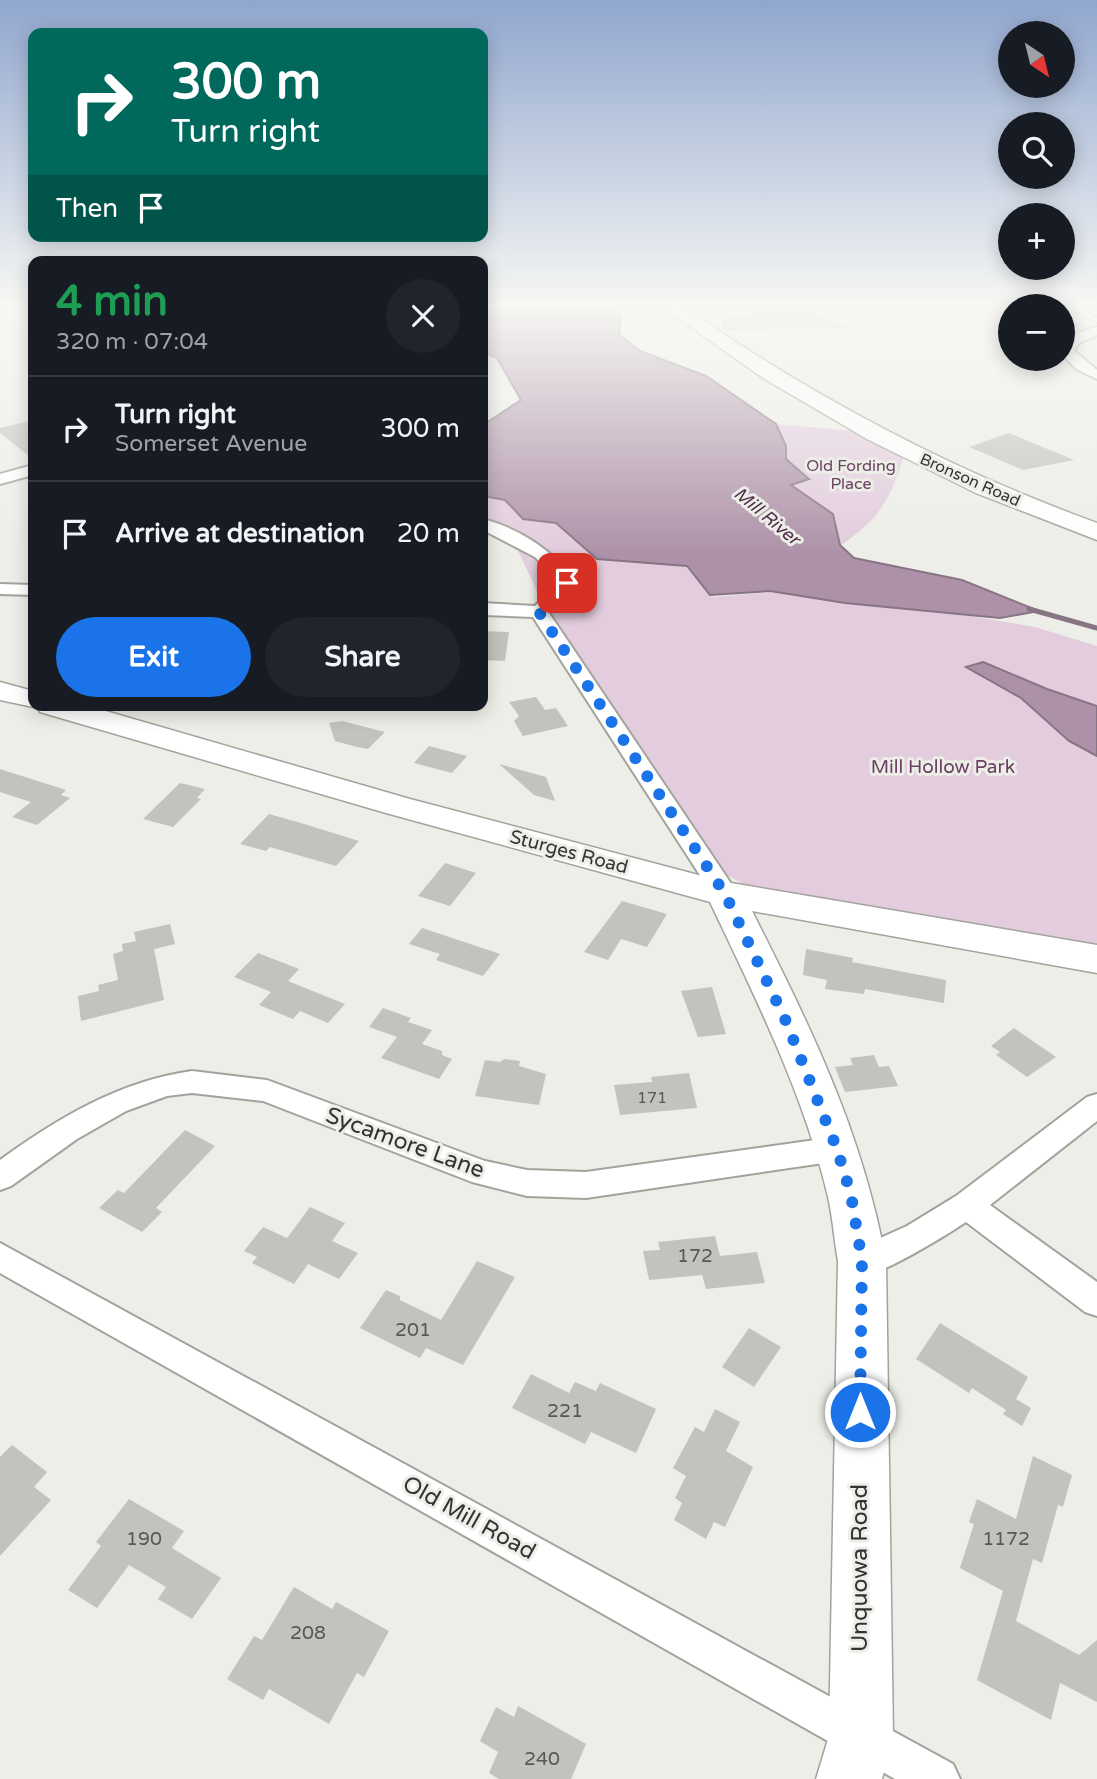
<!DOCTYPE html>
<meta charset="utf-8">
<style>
body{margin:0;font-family:"Varela Round",sans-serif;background:#20242c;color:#f1f3f6;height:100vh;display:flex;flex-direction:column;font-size:26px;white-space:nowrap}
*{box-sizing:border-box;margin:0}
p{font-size:23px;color:#9ea1a6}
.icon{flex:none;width:38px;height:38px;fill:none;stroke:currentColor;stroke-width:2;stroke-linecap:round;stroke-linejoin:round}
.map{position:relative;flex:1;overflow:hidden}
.drawer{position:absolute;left:28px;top:256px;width:460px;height:455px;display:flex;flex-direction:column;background:#171b24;border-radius:14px;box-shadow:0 4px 18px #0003}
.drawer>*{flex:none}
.hud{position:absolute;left:28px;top:28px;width:460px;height:214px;border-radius:14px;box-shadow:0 4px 18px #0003;background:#00695c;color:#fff;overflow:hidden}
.needle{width:46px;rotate:145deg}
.tools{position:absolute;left:998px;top:21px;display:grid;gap:14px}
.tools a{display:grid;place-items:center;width:77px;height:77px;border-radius:50%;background:#171b24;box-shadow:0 4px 18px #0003;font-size:35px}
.pin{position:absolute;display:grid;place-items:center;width:60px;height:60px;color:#fff;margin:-30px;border-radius:14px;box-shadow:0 4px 10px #0006}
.me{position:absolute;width:77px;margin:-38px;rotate:0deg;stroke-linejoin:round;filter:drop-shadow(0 0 5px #0008)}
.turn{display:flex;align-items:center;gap:24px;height:147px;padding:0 28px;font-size:32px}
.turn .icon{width:91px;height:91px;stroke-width:2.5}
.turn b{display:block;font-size:49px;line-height:60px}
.then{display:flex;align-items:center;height:66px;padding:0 28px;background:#0003;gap:14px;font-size:26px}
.round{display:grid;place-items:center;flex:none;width:74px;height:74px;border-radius:37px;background:#20242c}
.headline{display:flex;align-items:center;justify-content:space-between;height:119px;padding:0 28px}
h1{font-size:42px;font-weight:700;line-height:52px;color:#1e9e55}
.action{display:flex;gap:14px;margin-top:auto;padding:14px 28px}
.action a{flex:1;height:80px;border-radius:42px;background:#1a73e8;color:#fff;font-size:28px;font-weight:700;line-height:80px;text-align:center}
.action a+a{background:#20242c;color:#f1f3f6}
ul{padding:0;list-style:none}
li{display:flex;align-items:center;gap:21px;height:105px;padding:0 28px;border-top:2px solid #363941}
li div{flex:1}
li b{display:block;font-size:26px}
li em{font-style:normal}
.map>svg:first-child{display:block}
.green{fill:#e2ccdd}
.water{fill:#ad91a8;stroke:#887584;stroke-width:2}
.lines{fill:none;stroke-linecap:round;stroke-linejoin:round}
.stream{stroke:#887584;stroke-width:5}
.building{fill:#c2c3bc}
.lane-casing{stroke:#a2a39c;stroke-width:4}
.street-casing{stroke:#a2a39c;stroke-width:4}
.secondary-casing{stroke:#a2a39c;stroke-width:3}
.lane{fill:#fff;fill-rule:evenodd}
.street{fill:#fff;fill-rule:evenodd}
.secondary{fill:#fff;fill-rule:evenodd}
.route{stroke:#1a73e8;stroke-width:12;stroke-dasharray:0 21.6}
.labels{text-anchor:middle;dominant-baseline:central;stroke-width:6;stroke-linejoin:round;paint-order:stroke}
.far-park-label{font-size:16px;fill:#6a4163;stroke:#edeee7}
.far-street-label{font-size:16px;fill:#333331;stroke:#edeee7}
.number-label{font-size:16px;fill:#575754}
.far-water-label{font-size:18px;font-style:italic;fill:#522b4c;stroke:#edeee7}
.park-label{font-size:19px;fill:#6a4163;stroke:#edeee7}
.street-label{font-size:19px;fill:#333331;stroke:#edeee7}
.near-number-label{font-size:19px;fill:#575754}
.near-street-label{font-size:23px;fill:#333331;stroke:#edeee7}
</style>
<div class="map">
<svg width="1097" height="1779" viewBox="0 0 1097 1779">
<rect width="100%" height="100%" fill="#edeee7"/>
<g class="green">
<path d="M776,424l78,7 50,25c-14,45 -25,63 -64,90l-7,-32 -43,-30 18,-5 -22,-20v-13z"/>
<path d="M483,495l22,5 15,17 39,7 125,41 30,32 59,-5 197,24 65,11 62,19v304l-350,-64 -22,-12 -180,-249 -5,-27 -30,-65 -27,-13z"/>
</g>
<g class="water">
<path d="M483,306h127l12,8 -3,20 21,17 66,25 70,48 10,22v13l23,20 -18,6 42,29 7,31 14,13 108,22 77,31 -39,7 -155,-15 -75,-12 -60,4 -23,-29 -90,-7 -41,-36 -33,-4 -18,-19 -22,-4v-71l38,-25 -24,-42 -14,-6z"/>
<path d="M983,662l64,27 50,17v50l-28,-15 -48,-43 -55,-31z"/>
</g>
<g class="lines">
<path class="stream" d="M1029,609l68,19"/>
</g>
<g class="building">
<path d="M789,306h8l50,22 -124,2 -1,-10z"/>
<path d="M33,420v39l-33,-26v-5z"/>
<path d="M1009,433l65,27 -51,10 -54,-23z"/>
<path d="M483,631l26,1 -4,29 -22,-1z"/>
<path d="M536,697l9,13 11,-2 12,18 -45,10 -9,-15 5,-5 -10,-14z"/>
<path d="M342,721l43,11 -17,17 -11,-2 -22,-6 -6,-18z"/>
<path d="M429,746l38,10 -15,17 -38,-10z"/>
<path d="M499,764l47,13 9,24 -21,-6z"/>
<path d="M0,769l66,21 -5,5 9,3 -33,27 -25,-8 19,-15 -31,-10z"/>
<path d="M180,783l25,6 -8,9 4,1 -28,28 -30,-8z"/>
<path d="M269,814l32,9 58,18 -23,25 -66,-19 -4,4 -26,-7z"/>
<path d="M445,863l31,10 -26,33 -32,-10z"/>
<path d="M622,901l45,13 -20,33 -26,-8 -13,21 -24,-8z"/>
<path d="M170,924l5,20 -21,5 10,51 -83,21 -3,-25 21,-5 -1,-6 20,-5 -5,-26 10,-3 -1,-7 14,-3 -2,-9z"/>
<path d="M422,928l78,26 -17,22 -47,-16 4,-6 -31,-10z"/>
<path d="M806,949l47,9 -1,4 94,18 -2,23 -79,-14 -1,5 -39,-5 2,-9 -24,-5z"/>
<path d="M258,953l41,16 -11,12 57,23 -17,19 -28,-12 -7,8 -34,-14 12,-13 -37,-15z"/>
<path d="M712,987l14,47 -28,3 -17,-46z"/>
<path d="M383,1008l28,10 -5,7 2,-3 24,8 -10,14 20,7v4l10,4 -13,20 -58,-21 16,-21 -28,-10z"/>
<path d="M1014,1028l42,29 -29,20 -31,-22 4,-3 -9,-6z"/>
<path d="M874,1055l5,12 10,-1 9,20 -53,6 -10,-25 18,-2 -3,-7z"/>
<path d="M504,1059l16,2 -1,5 27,8 -7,31 -64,-9 10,-36 15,2z"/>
<path d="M689,1073l8,35 -77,7 -6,-30 38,-3 -1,-5z"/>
<path d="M185,1130l30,16 -59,62 6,4 -20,20 -43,-24 19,-18 6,3z"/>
<path d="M310,1207l35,16 -13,18 26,12 -19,26 -31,-15 -14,20 -42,-21 5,-6 -13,-6 19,-24 24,11z"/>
<path d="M715,1236l5,20 37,-4 8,31 -59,6 -4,-14 -53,5 -6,-29 17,-1 -2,-8z"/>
<path d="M477,1261l38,16 -52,88 -37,-17 -6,10 -60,-30 26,-38 14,6v4l41,20z"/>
<path d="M940,1323l88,54 -12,22 15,9 -9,18 -19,-12 3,-4 -34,-22 -3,5 -53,-34z"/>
<path d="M749,1328l32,19 -27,40 -32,-20z"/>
<path d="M531,1374l38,19 6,-11 21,9 4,-8 56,26 -20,44 -45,-21 -6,12 -73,-36z"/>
<path d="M715,1409l25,13 -14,29 27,16 -28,60 -11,-5 -8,17 -32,-19 8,-17 -7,-5 11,-22 -13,-8 22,-41 9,5z"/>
<path d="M12,1445l35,27 -13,15 17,13 -51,56v-99z"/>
<path d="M1033,1456l39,19 -9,32 -5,-2 -16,58 -9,-4 -17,62 63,34 18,-15v62l-37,-19 -9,37 -74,-40 26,-89 -43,-23 14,-44 -5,-2 8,-23 39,20z"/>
<path d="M129,1499l55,32 -12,17 49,30 -29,41 -34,-20 8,-12 -37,-22 -32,43 -29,-18 33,-44 -5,-4z"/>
<path d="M294,1587l38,22 4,-7 53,29 -25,46 -7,-4 -28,51 -60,-35 -6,11 -36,-21 27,-43 8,4z"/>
<path d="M518,1706l68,38 -15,35h-72l-10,-6 9,-21 -18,-11 16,-34 18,10z"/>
</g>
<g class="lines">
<defs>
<path id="lane" d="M1068,306h7l22,12v4z"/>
<g id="street">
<path d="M0,306h12l-12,5z"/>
<path d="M1097,327v8l-18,8 -5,8 23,19v9l-21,-10 -14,-15c0,-18 20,-23 35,-27z"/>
<path d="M33,465v10l-33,9v-10z"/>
<path d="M483,519c38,10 71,32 93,64l-6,11 -21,19 185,275 3,6 -3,6h-18l-183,-283 -50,-2v-12l52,3 23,-23 -23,-26 -52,-27z"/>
<path d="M0,584l33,1v10l-33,-1z"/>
<path d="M192,1071l75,9 218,81 42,9 59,2 251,-35 11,3 4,9 -4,9 -11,3 -251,37 -59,-2 -55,-14 -209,-81 -71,-8 -25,3 -41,15 -49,28 -66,47 -11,4v-30c58,-42 120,-79 192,-89z"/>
<path d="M1097,1094v27l-107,84 107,77v34l-12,-4 -119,-90c-18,12 -85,54 -105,53 -4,0 -7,-3 -10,-4l-5,-10 5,-10 56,-25 49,-30 131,-99z"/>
<path d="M0,1243l953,521 7,15h-65l-895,-506z"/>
</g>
<g id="secondary">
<path d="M661,306h21c130,90 266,163 415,217v17l-121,-47 -109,-54 -104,-61z"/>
<path d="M0,682l33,9v14h52l325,94 315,83 372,63v28l-345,-62c59,117 110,220 134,350l7,475 -11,43h-66l13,-43 9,-475c-4,-21 -5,-43 -10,-64 -24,-103 -73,-200 -118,-295l-324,-89 -346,-101 -2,-4 -38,-8z"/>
</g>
</defs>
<use href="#lane" class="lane-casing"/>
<use href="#street" class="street-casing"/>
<use href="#secondary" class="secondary-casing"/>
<use href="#lane" class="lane"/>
<use href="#street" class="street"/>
<use href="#secondary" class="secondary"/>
</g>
<linearGradient id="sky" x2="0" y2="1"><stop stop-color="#90a6ce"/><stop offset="0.55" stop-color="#f7f7f4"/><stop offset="1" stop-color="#f7f7f4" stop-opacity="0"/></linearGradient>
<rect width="1097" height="555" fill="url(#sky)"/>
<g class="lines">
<path class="route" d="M567,583l-3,7 -25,22 186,282 60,125 52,130 14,46 11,66 -2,151"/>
</g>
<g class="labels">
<g class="far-park-label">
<text x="851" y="466">Old Fording<tspan x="851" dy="18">Place</tspan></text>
</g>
<g class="far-street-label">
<text transform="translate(970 480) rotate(24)">Bronson Road</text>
</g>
<g class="number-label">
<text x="652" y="1098">171</text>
</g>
<g class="far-water-label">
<text transform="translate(767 516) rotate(40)">Mill River</text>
</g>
<g class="park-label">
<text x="943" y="767">Mill Hollow Park</text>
</g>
<g class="street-label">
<text transform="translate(569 852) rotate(15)">Sturges Road</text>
</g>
<g class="near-number-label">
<text x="695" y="1256">172</text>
<text x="413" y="1330">201</text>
<text x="565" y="1411">221</text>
<text x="144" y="1539">190</text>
<text x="1006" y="1539">1172</text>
<text x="308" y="1633">208</text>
<text x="542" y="1759">240</text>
</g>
<g class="near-street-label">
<text transform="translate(405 1143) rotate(20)">Sycamore Lane</text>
<text transform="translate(469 1518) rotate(29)">Old Mill Road</text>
<text transform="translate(860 1568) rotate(-90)">Unquowa Road</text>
</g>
</g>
</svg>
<div class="tools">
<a><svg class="needle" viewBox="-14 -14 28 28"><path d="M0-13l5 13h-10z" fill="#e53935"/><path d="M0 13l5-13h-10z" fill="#9ea1a6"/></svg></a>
<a><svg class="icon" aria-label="search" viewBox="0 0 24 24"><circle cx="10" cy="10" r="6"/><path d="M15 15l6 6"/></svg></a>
<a>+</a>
<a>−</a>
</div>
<div class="pin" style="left:567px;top:583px;background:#d93025"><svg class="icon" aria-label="arrive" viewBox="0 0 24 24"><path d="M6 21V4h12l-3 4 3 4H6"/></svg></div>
<svg class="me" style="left:860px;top:1412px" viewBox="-20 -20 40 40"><circle r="17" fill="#1a73e8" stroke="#fff" stroke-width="3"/><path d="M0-11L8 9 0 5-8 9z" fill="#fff"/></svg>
<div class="hud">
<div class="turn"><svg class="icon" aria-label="right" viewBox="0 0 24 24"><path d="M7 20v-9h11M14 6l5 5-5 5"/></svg><div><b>300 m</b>Turn right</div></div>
<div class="then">Then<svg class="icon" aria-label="arrive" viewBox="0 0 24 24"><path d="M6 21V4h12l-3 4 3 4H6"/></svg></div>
</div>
<section class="drawer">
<div class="headline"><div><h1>4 min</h1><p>320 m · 07:04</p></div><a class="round"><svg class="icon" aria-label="close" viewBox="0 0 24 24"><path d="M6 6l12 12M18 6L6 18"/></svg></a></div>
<ul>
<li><svg class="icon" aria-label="right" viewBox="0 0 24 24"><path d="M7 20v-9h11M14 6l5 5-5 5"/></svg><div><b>Turn right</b><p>Somerset Avenue</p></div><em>300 m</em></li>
<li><svg class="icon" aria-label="arrive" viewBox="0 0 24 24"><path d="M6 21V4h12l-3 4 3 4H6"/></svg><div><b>Arrive at destination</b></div><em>20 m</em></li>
</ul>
<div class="action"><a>Exit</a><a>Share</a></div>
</section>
</div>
